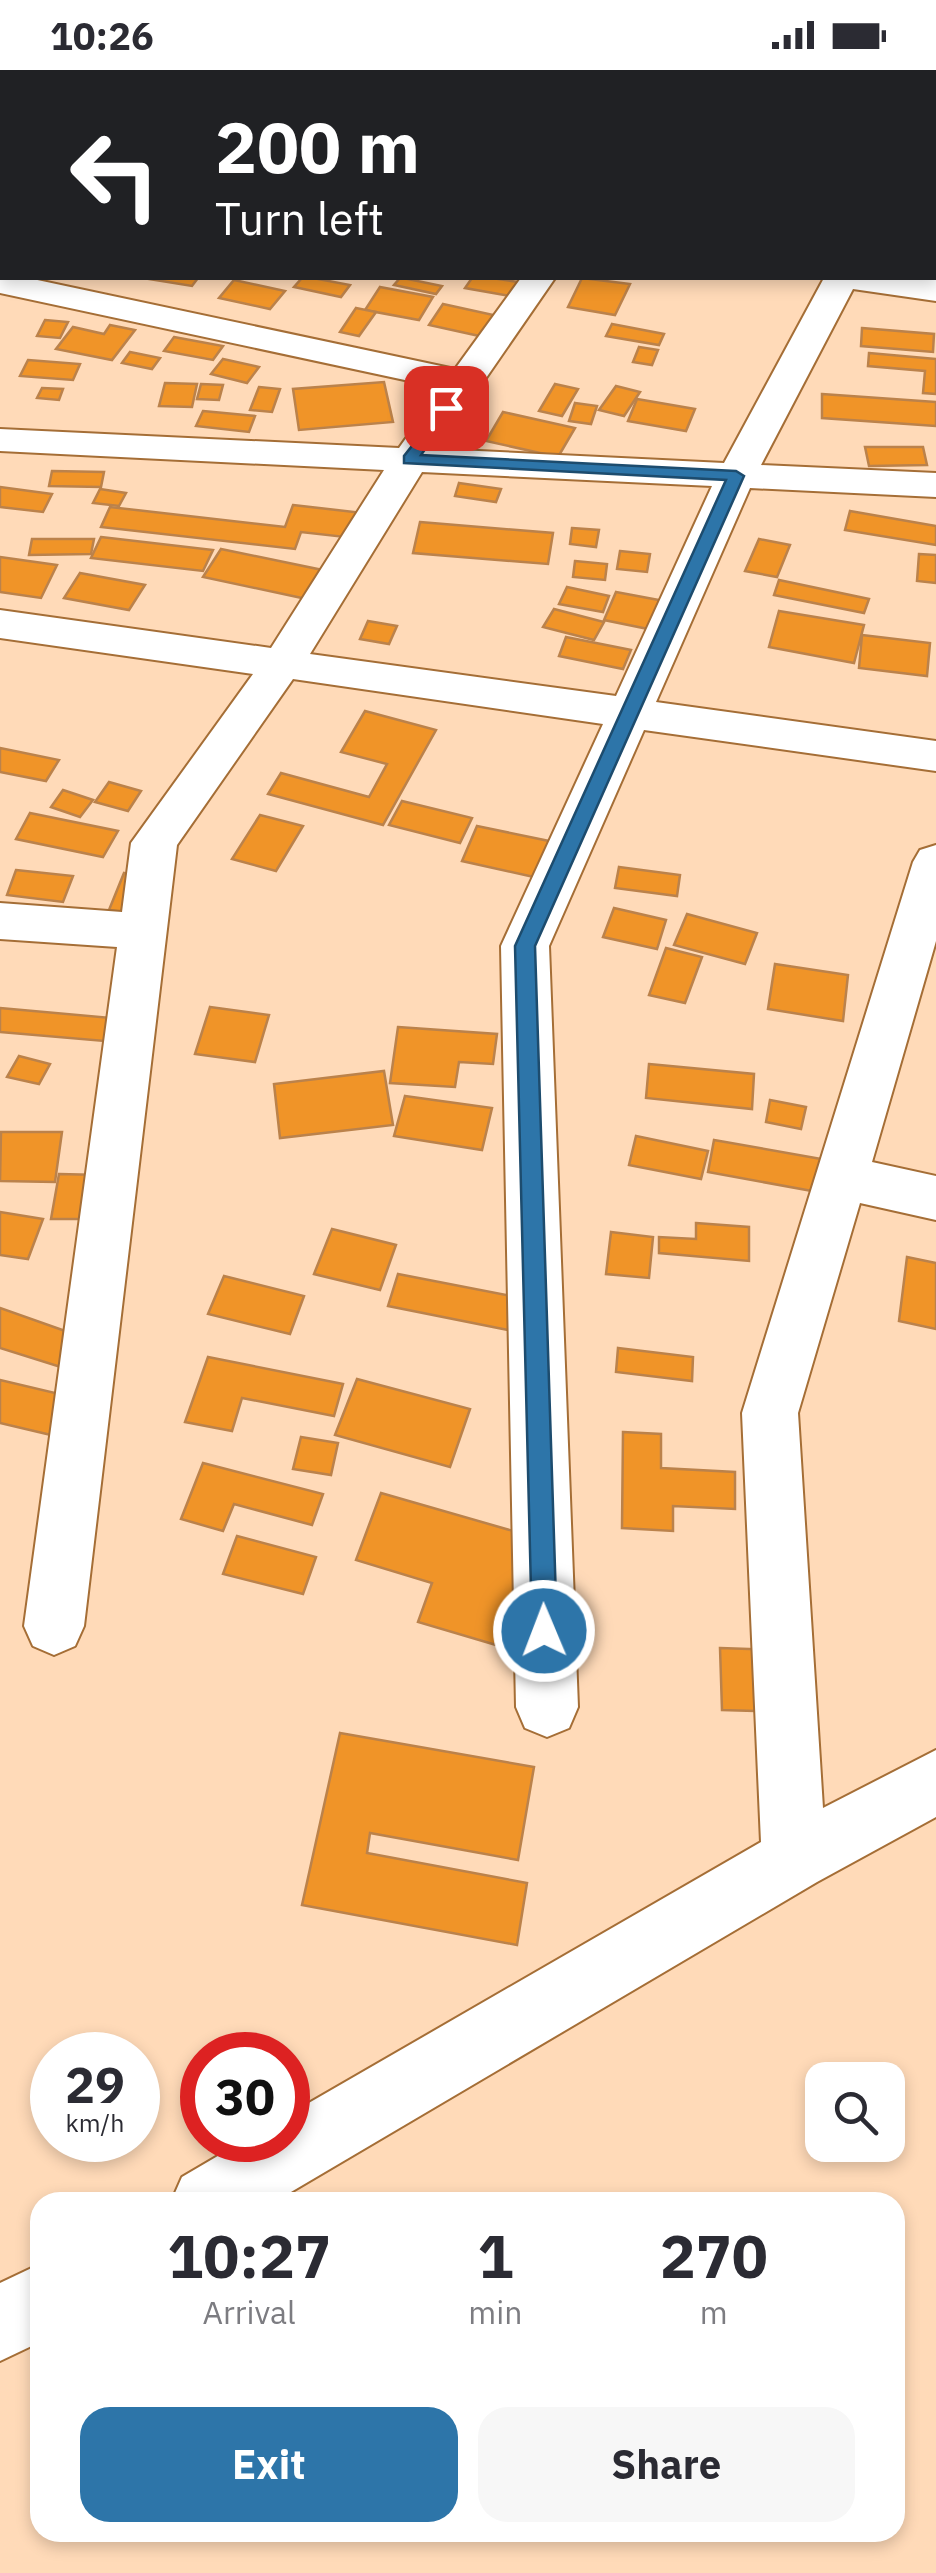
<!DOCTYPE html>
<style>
body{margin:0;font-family:"IBM Plex Sans",sans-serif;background:#f7f7f7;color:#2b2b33;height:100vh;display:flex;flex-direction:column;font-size:38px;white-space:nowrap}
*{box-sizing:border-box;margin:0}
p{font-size:32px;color:#7c7c81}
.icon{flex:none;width:55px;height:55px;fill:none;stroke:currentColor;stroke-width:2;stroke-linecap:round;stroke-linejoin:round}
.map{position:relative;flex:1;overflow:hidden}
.sheet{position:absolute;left:30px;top:2122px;width:875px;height:350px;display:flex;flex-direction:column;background:#fff;border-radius:30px;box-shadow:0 5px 15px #0003}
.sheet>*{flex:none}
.banner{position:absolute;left:0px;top:0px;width:938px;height:210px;box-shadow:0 5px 15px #0003;background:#202124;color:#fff;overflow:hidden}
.buttons{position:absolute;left:805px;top:1992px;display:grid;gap:20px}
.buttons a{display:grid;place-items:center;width:100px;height:100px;border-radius:20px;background:#fff;box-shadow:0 5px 15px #0003;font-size:50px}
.speed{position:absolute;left:30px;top:1962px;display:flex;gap:20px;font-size:50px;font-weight:700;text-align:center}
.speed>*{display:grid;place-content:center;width:130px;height:130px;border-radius:50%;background:#fff;box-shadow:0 5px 15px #0003;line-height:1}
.speed small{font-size:25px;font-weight:400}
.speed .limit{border:15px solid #d22;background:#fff;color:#111}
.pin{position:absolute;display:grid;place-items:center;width:85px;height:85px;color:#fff;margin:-42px;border-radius:20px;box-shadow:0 5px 15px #0006}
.me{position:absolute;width:110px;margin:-55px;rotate:359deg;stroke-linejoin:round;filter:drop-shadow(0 0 8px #0008)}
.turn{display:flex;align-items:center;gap:35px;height:210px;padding:0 50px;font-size:45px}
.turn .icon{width:130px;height:130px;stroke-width:2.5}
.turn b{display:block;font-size:70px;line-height:85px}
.eta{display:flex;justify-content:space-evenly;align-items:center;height:170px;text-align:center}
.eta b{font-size:60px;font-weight:800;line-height:70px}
.action{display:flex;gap:20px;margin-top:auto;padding:20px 50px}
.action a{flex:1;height:115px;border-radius:30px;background:#2d75a9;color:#fff;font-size:40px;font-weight:800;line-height:115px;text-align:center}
.action a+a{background:#f7f7f7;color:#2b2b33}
.status{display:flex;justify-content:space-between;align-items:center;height:70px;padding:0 50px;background:#fff;direction:ltr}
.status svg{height:28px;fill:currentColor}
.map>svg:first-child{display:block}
.building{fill:#f09428;stroke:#bb824b;stroke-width:2.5}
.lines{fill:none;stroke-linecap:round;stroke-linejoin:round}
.minor-casing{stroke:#a56e36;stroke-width:4}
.minor{fill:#fff;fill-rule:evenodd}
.route{fill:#2d75a9;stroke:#1d4c6e;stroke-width:2.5}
</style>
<div class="status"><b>10:26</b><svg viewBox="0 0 49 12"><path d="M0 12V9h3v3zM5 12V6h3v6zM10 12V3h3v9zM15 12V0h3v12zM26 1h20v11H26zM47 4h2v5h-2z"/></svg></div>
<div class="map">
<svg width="936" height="2503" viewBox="0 0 936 2503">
<rect width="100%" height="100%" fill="#ffdab8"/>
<g class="building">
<path d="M143,208h55l-6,8z"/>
<path d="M302,208h11l37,7 -9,12 -47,-10z"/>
<path d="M400,208h3l39,8 -6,8 -42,-9z"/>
<path d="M472,208h20l26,4 -8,14 -45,-8z"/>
<path d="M582,208l48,6 -15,31 -47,-8z"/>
<path d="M234,210l51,11 -15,18 -51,-11z"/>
<path d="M380,217l53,10 -14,23 -54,-10z"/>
<path d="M443,234l55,12 -14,21 -55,-12z"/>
<path d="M356,238l20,4 -17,24 -19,-4z"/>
<path d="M45,250l23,2 -8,16 -23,-2z"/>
<path d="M612,254l52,10 -5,11 -53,-9z"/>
<path d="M110,255l25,5 -23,30 -56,-11 17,-22 31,7z"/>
<path d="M862,258l72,6 -1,18 -72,-6z"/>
<path d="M174,267l49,9 -10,14 -49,-9z"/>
<path d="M639,277l19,3 -6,15 -19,-3z"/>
<path d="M130,282l30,6 -8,11 -30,-6z"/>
<path d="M869,283l67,6v35l-13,-1 2,-22 -57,-5z"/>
<path d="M223,289l36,8 -12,16 -36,-9z"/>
<path d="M28,290l52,4 -7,16 -53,-4z"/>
<path d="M384,312l9,40 -94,8 -6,-41z"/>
<path d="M425,312l28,8 -13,15 -28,-8z"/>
<path d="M165,313l32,1 -5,23 -33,-1z"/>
<path d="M201,314l22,1 -4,15 -22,-1z"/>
<path d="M555,314l23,5 -16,27 -23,-5z"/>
<path d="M616,316l24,6 -16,24 -25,-6z"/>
<path d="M259,317l21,2 -8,23 -22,-2z"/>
<path d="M42,318l21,1 -4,11 -22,-2z"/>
<path d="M822,324l114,8v24l-114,-8z"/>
<path d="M637,329l58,10 -9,22 -58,-10z"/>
<path d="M575,333l22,3 -6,18 -22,-3z"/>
<path d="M203,341l52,5 -6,16 -53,-6z"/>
<path d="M503,342l72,16 -17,29 -72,-16z"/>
<path d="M865,377h58l4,18 -58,1z"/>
<path d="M52,401l52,1 -3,15 -52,-1z"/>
<path d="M459,413l42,6 -5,13 -41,-6z"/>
<path d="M0,417l52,7 -9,18 -43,-5z"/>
<path d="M100,419l26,4 -7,13 -26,-3z"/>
<path d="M293,435l70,8 -9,25 -53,-6 -6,17 -194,-22 9,-20 175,20z"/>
<path d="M850,441l86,15v19l-91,-15z"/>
<path d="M420,452l133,11 -5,31 -135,-11z"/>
<path d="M572,458l27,2 -3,17 -26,-3z"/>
<path d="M101,467l112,13 -10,21 -112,-13z"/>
<path d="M32,469h62l-3,15 -62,1z"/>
<path d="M759,469l31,6 -13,32 -32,-6z"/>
<path d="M221,479l111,23 -16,29 -113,-24z"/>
<path d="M620,481l30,3 -3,18 -30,-3z"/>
<path d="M919,484l17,1v28l-19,-2z"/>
<path d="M0,487l57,8 -16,33 -41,-6z"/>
<path d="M575,491l32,3 -2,16 -32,-3z"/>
<path d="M80,503l65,12 -16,25 -65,-12z"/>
<path d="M779,510l90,19 -5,14 -90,-18z"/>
<path d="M567,517l42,9 -6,16 -44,-8z"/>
<path d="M616,522l48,9 -11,29 -49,-10z"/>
<path d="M554,539l50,13 -10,18 -51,-13z"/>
<path d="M779,541l85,14 -10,38 -85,-16z"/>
<path d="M368,551l29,5 -8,18 -29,-5z"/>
<path d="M862,565l68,8 -3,33 -68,-8z"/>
<path d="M566,567l65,13 -8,19 -64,-13z"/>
<path d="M365,641l71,19 -53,95 -115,-31 13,-21 88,24 18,-33 -46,-12z"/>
<path d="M0,678l59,12 -13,21 -46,-9z"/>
<path d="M109,712l32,9 -13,20 -33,-9z"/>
<path d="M63,720l30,10 -13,17 -29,-10z"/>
<path d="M402,731l70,17 -12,25 -71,-18z"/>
<path d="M30,743l88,18 -15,26 -87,-18z"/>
<path d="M260,745l43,11 -27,45 -44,-12z"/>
<path d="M477,756l72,15 -15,36 -72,-16z"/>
<path d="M619,797l61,8 -3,21 -62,-8z"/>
<path d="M16,800l57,6 -10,26 -56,-7z"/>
<path d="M124,803l32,5 -15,37 -32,-5z"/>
<path d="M614,838l52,12 -9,29 -54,-12z"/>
<path d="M687,844l70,19 -12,31 -71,-19z"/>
<path d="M666,878l36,9 -17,46 -36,-8z"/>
<path d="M775,894l73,11 -5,46 -75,-12z"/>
<path d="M210,937l59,8 -14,47 -60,-8z"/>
<path d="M0,938l123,11 -7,23 -116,-10z"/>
<path d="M398,957l99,7 -4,30 -34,-2 -4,25 -65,-4z"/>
<path d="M19,986l31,8 -11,20 -32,-7z"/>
<path d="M649,994l105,10 -2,35 -106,-11z"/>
<path d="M384,1001l9,54 -113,13 -6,-54z"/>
<path d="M405,1026l87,12 -10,42 -88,-14z"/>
<path d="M770,1030l36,7 -5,22 -35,-7z"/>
<path d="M1,1062h61l-7,50 -55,-1z"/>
<path d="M636,1066l72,15 -7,28 -72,-14z"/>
<path d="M714,1070l113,20 -4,33 -115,-21z"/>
<path d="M59,1104l41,1 -7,44h-42z"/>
<path d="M0,1142l43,7 -15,40 -28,-4z"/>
<path d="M696,1153l53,4v34l-90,-8v-16l37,2z"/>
<path d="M332,1159l64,16 -16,45 -66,-16z"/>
<path d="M611,1162l42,5 -4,41 -43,-4z"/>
<path d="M907,1187l29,6v66l-37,-8z"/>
<path d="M398,1204l118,23 -8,33 -120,-24z"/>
<path d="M224,1206l80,20 -14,38 -82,-20z"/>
<path d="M0,1238l85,30 -18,31 -67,-21z"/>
<path d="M618,1278l75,9 -1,24 -76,-9z"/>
<path d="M208,1287l135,27 -9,32 -92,-18 -10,33 -47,-9z"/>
<path d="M357,1309l113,30 -20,58 -115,-32z"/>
<path d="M0,1310l68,16 -17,39 -51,-12z"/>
<path d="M623,1362l38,2v34l74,4v37l-62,-3v25l-51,-3z"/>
<path d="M301,1367l37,6 -7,32 -38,-6z"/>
<path d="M203,1393l120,31 -11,31 -78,-21 -11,27 -42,-12z"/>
<path d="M381,1423l167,48 -35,109 -95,-28 14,-39 -76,-23z"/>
<path d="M237,1466l79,21 -13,37 -80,-20z"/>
<path d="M720,1578l62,2 4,62 -64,-2z"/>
<path d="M340,1663l194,34 -16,93 -148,-27 -3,20 160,30 -10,62 -215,-40z"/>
</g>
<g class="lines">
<defs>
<g id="minor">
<path d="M357,0h32v2h-31z"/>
<path d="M576,0h32v2h-31z"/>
<path d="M936,10v20l-1,1v-21z"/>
<path d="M0,84l2,1v20l-2,-1z"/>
<path d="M0,201l2,7h26l427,91 66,-91h34l-118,171 287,14 100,-185 112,1v22l-83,-12 -92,176 175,8v24l-186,-9 -94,214 280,39v30l-292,-41 -95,216 29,761 -9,21 -22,9 -22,-9 -9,-21 -15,-761 102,-222 -310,-45 -116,166 -93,781 -9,20 -21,9 -21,-9 -9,-20 93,-679 -117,-8v-36l122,9 9,-69 122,-169 -253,-36v-28l271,38 113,-178 -384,-19v-22l399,19 43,-60 -442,-95zM422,402l290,14 -96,210 -306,-42z"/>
<path d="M936,775v96l-64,221 64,14v44l-76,-17 -62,210 25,395 113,-58v67l-119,65 -543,320h-103l11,-25 63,-37h43v-25l473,-273 -19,-429 171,-551 7,-12z"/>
<path d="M40,2194v78l-40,19v-78z"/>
</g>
</defs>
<use href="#minor" class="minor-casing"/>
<use href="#minor" class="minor"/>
</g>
<path class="route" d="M446,333l8,5 -33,47 315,16 8,5 -209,470 22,685 -4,9 -9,3 -8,-3 -4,-9 -17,-685 211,-466 -322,-17v-7z"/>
</svg>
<div class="buttons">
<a><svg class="icon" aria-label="search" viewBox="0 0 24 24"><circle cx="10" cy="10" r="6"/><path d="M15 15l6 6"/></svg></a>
</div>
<div class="speed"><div>29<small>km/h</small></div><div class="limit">30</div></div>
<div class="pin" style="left:446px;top:338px;background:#d93025"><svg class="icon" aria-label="arrive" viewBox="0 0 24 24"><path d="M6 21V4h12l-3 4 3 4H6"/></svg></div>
<svg class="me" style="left:544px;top:1561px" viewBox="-20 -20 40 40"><circle r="17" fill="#2d75a9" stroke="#fff" stroke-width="3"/><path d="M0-11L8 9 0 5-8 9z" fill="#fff"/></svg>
<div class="banner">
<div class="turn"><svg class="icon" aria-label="left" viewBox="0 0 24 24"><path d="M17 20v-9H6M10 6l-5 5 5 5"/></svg><div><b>200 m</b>Turn left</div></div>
</div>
<section class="sheet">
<div class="eta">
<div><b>10:27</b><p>Arrival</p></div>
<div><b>1</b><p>min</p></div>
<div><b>270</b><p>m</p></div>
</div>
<div class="action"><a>Exit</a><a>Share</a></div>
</section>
</div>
